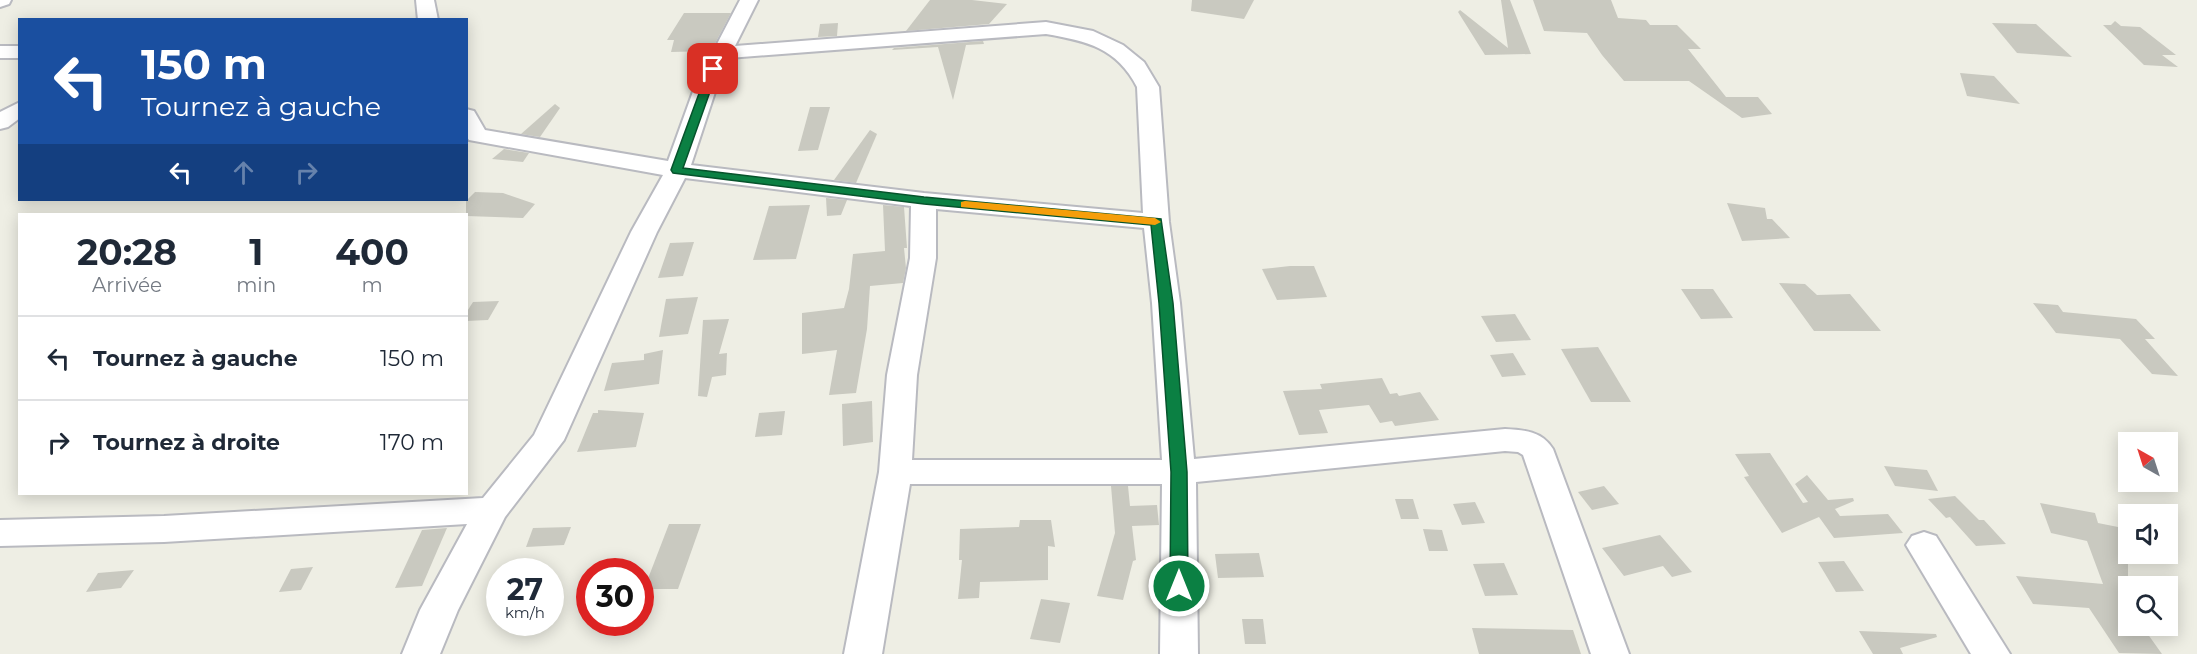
<!DOCTYPE html>
<html lang="fr">
<meta charset="utf-8">
<style>
body{margin:0;font-family:Montserrat,sans-serif;background:#f6f6f7;color:#1f2937;height:100vh;display:flex;flex-direction:column;font-size:22px;white-space:nowrap}
*{box-sizing:border-box;margin:0}
p{font-size:20px;color:#747a83}
.icon{flex:none;width:33px;height:33px;fill:none;stroke:currentColor;stroke-width:2;stroke-linecap:round;stroke-linejoin:round}
.map{position:relative;flex:1;overflow:hidden}
.details{position:absolute;left:18px;top:213px;width:450px;height:282px;display:flex;flex-direction:column;background:#fff;border-radius:0px;box-shadow:0 3px 15px #0003}
.details>*{flex:none}
.hud{position:absolute;left:18px;top:18px;width:450px;height:183px;border-radius:0px;box-shadow:0 3px 15px #0003;background:#1a4fa0;color:#fff;overflow:hidden}
.needle{width:39px;rotate:321deg}
.fabs{position:absolute;left:2118px;top:432px;display:grid;gap:12px}
.fabs a{display:grid;place-items:center;width:60px;height:60px;border-radius:0px;background:#fff;box-shadow:0 3px 15px #0003;font-size:30px}
.speed{position:absolute;left:486px;top:558px;display:flex;gap:12px;font-size:30px;font-weight:700;text-align:center}
.speed>*{display:grid;place-content:center;width:78px;height:78px;border-radius:50%;background:#fff;box-shadow:0 3px 15px #0003;line-height:1}
.speed small{font-size:15px;font-weight:400}
.speed .limit{border:9px solid #d22;background:#fff;color:#111}
.pin{position:absolute;display:grid;place-items:center;width:51px;height:51px;color:#fff;margin:-26px;border-radius:12px;box-shadow:0 3px 9px #0006}
.me{position:absolute;width:66px;margin:-33px;rotate:0deg;stroke-linejoin:round;filter:drop-shadow(0 0 4px #0008)}
.turn{display:flex;align-items:center;gap:21px;height:126px;padding:0 24px;font-size:27px}
.turn .icon{width:78px;height:78px;stroke-width:2.5}
.turn b{display:block;font-size:42px;line-height:51px}
.lanes{display:flex;align-items:center;height:57px;padding:0 24px;background:#0003;justify-content:center;gap:30px;direction:ltr}
.lanes .off{opacity:.35}
.eta{display:flex;justify-content:space-evenly;align-items:center;height:102px;text-align:center}
.eta b{font-size:36px;font-weight:700;line-height:42px}
ul{padding:0;list-style:none}
li{display:flex;align-items:center;gap:18px;height:84px;padding:0 24px;border-top:2px solid #e0e1e3}
li div{flex:1}
li b{display:block;font-size:22px}
li em{font-style:normal}
.map>svg:first-child{display:block}
.building{fill:#c9c9c0}
.lines{fill:none;stroke-linecap:round;stroke-linejoin:round}
.street-casing{stroke:#b9bac0;stroke-width:4}
.street{fill:#fff;fill-rule:evenodd}
.route{fill:#0b8043;stroke:#07532c;stroke-width:1.5}
.slow{fill:#f59e0b}
</style>
<div class="map">
<svg width="2197" height="654" viewBox="0 0 2197 654">
<rect width="100%" height="100%" fill="#eeeee4"/>
<g class="building">
<path d="M930,0h42l35,4 -18,20 -83,7z"/>
<path d="M1192,0h62l-10,19 -53,-8z"/>
<path d="M1501,0h9l21,54 -46,1 -27,-43 2,-2 48,38z"/>
<path d="M1533,0h78l7,18 28,2 4,5h27l24,24h-13l38,48h32l14,17 -30,4 -53,-37h-65l-22,-26 -15,-22 -43,-2z"/>
<path d="M684,13h47l-20,38 -40,1 3,-12h-7z"/>
<path d="M2115,21l6,5 19,1 36,28h-14l16,12 -34,-2 -41,-40h8z"/>
<path d="M838,23l-1,13 -19,1 2,-13z"/>
<path d="M1992,23l44,1 36,33 -55,-4z"/>
<path d="M983,41l1,3 -18,1 -13,55 -15,-53 -46,3 2,-2z"/>
<path d="M1960,73l34,3 26,28 -53,-8z"/>
<path d="M555,104l5,4 -20,29 -19,-3z"/>
<path d="M810,107h20l-12,43 -20,1z"/>
<path d="M870,130l7,4 -21,49 -22,-3z"/>
<path d="M504,149l25,4 -6,9 -31,-3z"/>
<path d="M475,192l28,1 32,11 -12,14 -57,-2v-15z"/>
<path d="M826,198l21,2 -6,15 -14,1z"/>
<path d="M1727,203l38,5 2,11h5l18,19 -48,3z"/>
<path d="M810,205l-14,54 -43,1 16,-54z"/>
<path d="M883,205l21,2 3,41h-3l2,20 -3,15 -33,3 -3,43 -11,64 -27,2 8,-45 -35,4v-41l42,-5 5,-19 4,-35 32,-3z"/>
<path d="M694,242l-11,34 -25,2 12,-35z"/>
<path d="M1290,266h24l13,31 -50,3 -15,-31z"/>
<path d="M1779,283l26,1 12,11 33,-1 31,37h-67z"/>
<path d="M1681,289h32l20,29 -32,1z"/>
<path d="M698,297l-10,37 -29,3 7,-38z"/>
<path d="M499,301l-11,19 -22,1v-8l7,-11z"/>
<path d="M2033,303l25,2 5,7 73,7 19,20h-10l33,37 -26,-2 -32,-35 -64,-6z"/>
<path d="M1515,314l16,26 -35,2 -15,-26z"/>
<path d="M729,319l-10,35 8,-1 -1,22 -14,2 -5,20 -9,-1 5,-76z"/>
<path d="M1598,347l33,55h-40l-30,-53z"/>
<path d="M663,350l-4,34 -55,7 8,-28 32,-3v-6z"/>
<path d="M1513,353l13,22 -24,2 -12,-22z"/>
<path d="M1382,378l8,16 7,-1 2,3 21,-4 19,28 -44,6 -3,-5 -12,2 -11,-18 -50,5 9,23 -29,2 -16,-44 39,-2 -2,-5z"/>
<path d="M872,401l1,41 -30,4 -1,-42z"/>
<path d="M598,410l46,3 -8,34 -59,5 16,-39h5z"/>
<path d="M785,411l-3,24 -27,2 4,-24z"/>
<path d="M1770,453l33,50 5,-1 -13,-18 12,-9 21,25 25,-2 1,3 -19,8 5,7 48,-2 15,19 -69,5 -15,-21 -37,16 -38,-56 5,-1 -14,-22z"/>
<path d="M1884,466l43,4 11,21 -43,-5z"/>
<path d="M1111,486h17l2,20 27,-1 2,20 -27,1 4,34 -3,1 -10,39 -26,-4 18,-63z"/>
<path d="M1604,486l15,18 -27,6 -14,-18z"/>
<path d="M1955,496l24,24h5l22,24 -30,2 -26,-29 -4,1 -18,-19z"/>
<path d="M1395,499h18l6,20h-18z"/>
<path d="M1475,502l10,21 -23,2 -9,-21z"/>
<path d="M2040,503l55,10 3,10 25,5 5,14v84h14l20,28 -43,-1 -30,-45 -56,-4 -17,-28 87,8 -16,-43 -36,-8z"/>
<path d="M1020,520h31l4,27 -7,-1v34l-68,2 -1,16 -21,1 4,-39h-3l1,-31 59,-2z"/>
<path d="M669,524h32l-23,65h-34z"/>
<path d="M571,527l-7,18 -38,2 7,-19z"/>
<path d="M447,528l-25,58 -27,2 27,-58z"/>
<path d="M1423,529l19,1 6,21h-19z"/>
<path d="M1660,535l32,37 -20,5 -9,-11 -39,10 -22,-28z"/>
<path d="M1259,553l5,24 -46,1 -3,-24z"/>
<path d="M1844,561l20,30 -28,1 -18,-30z"/>
<path d="M1504,563l14,32 -33,1 -12,-32z"/>
<path d="M313,567l-12,23 -22,2 12,-23z"/>
<path d="M134,570l-13,18 -35,4 12,-19z"/>
<path d="M1041,599l29,4 -10,40 -30,-4z"/>
<path d="M1242,619h21l3,25h-21z"/>
<path d="M1472,628l101,2 8,24h-102z"/>
<path d="M1859,631l77,3 1,3 -37,11 3,6h-30z"/>
</g>
<g class="lines">
<defs>
<g id="street">
<path d="M0,0h11l-2,4 -9,3z"/>
<path d="M416,0h18l4,20h-20z"/>
<path d="M740,0h18l-23,46 311,-24 47,9 30,14 21,17 15,25 10,135 11,81 14,156 311,-30c19,1 37,2 48,20l76,205h-38l-68,-199 -5,-3 -13,-1 -309,31 2,172h-38l2,-170h-252l-28,170h-38l35,-182 8,-97 23,-117 1,-52 -226,-28 -28,54 -93,208 -59,77 -47,93 -18,44h-38l18,-44 47,-86 -303,18 -164,4v-26l164,-4 319,-18 51,-63 97,-203 32,-57 -194,-35 -3,-4v-27l8,2 11,19 183,31 27,-75zM1046,34c41,7 71,14 91,53l6,126 -219,-20 -233,-28 26,-79 12,-28zM936,209l208,19 8,75 10,157h-250l5,-85 19,-117z"/>
<rect x="0" y="46" width="20" height="12"/>
<path d="M20,102v16l-12,9 -8,2v-17z"/>
<path d="M1924,532l12,4 74,118h-39l-65,-109 6,-9z"/>
</g>
</defs>
<use href="#street" class="street-casing"/>
<use href="#street" class="street"/>
</g>
<path class="route" d="M713,66l5,3 -35,99 241,29 237,22 12,84 14,169 1,114 -3,4 -6,2 -6,-2 -3,-4 1,-114 -12,-169 -8,-78 -227,-21 -251,-31 -2,-3 37,-101z"/>
<path class="slow" d="M965,201l190,17 6,4 -6,3 -194,-18v-5z"/>
</svg>
<div class="fabs">
<a><svg class="needle" viewBox="-14 -14 28 28"><path d="M0-13l5 13h-10z" fill="#e53935"/><path d="M0 13l5-13h-10z" fill="#747a83"/></svg></a>
<a><svg class="icon" aria-label="sound" viewBox="0 0 24 24"><path d="M4 9h4l5-4v14l-5-4H4zM17 9q2 3 0 6"/></svg></a>
<a><svg class="icon" aria-label="search" viewBox="0 0 24 24"><circle cx="10" cy="10" r="6"/><path d="M15 15l6 6"/></svg></a>
</div>
<div class="speed"><div>27<small>km/h</small></div><div class="limit">30</div></div>
<div class="pin" style="left:713px;top:69px;background:#d93025"><svg class="icon" aria-label="arrive" viewBox="0 0 24 24"><path d="M6 21V4h12l-3 4 3 4H6"/></svg></div>
<svg class="me" style="left:1179px;top:586px" viewBox="-20 -20 40 40"><circle r="17" fill="#0b8043" stroke="#fff" stroke-width="3"/><path d="M0-11L8 9 0 5-8 9z" fill="#fff"/></svg>
<div class="hud">
<div class="turn"><svg class="icon" aria-label="left" viewBox="0 0 24 24"><path d="M17 20v-9H6M10 6l-5 5 5 5"/></svg><div><b>150 m</b>Tournez à gauche</div></div>
<div class="lanes"><svg class="icon" aria-label="left" viewBox="0 0 24 24"><path d="M17 20v-9H6M10 6l-5 5 5 5"/></svg><svg class="icon off" aria-label="ahead" viewBox="0 0 24 24"><path d="M12 20V5M6 11l6-6 6 6"/></svg><svg class="icon off" aria-label="right" viewBox="0 0 24 24"><path d="M7 20v-9h11M14 6l5 5-5 5"/></svg></div>
</div>
<section class="details">
<div class="eta">
<div><b>20:28</b><p>Arrivée</p></div>
<div><b>1</b><p>min</p></div>
<div><b>400</b><p>m</p></div>
</div>
<ul>
<li><svg class="icon" aria-label="left" viewBox="0 0 24 24"><path d="M17 20v-9H6M10 6l-5 5 5 5"/></svg><div><b>Tournez à gauche</b></div><em>150 m</em></li>
<li><svg class="icon" aria-label="right" viewBox="0 0 24 24"><path d="M7 20v-9h11M14 6l5 5-5 5"/></svg><div><b>Tournez à droite</b></div><em>170 m</em></li>
</ul>
</section>
</div>
